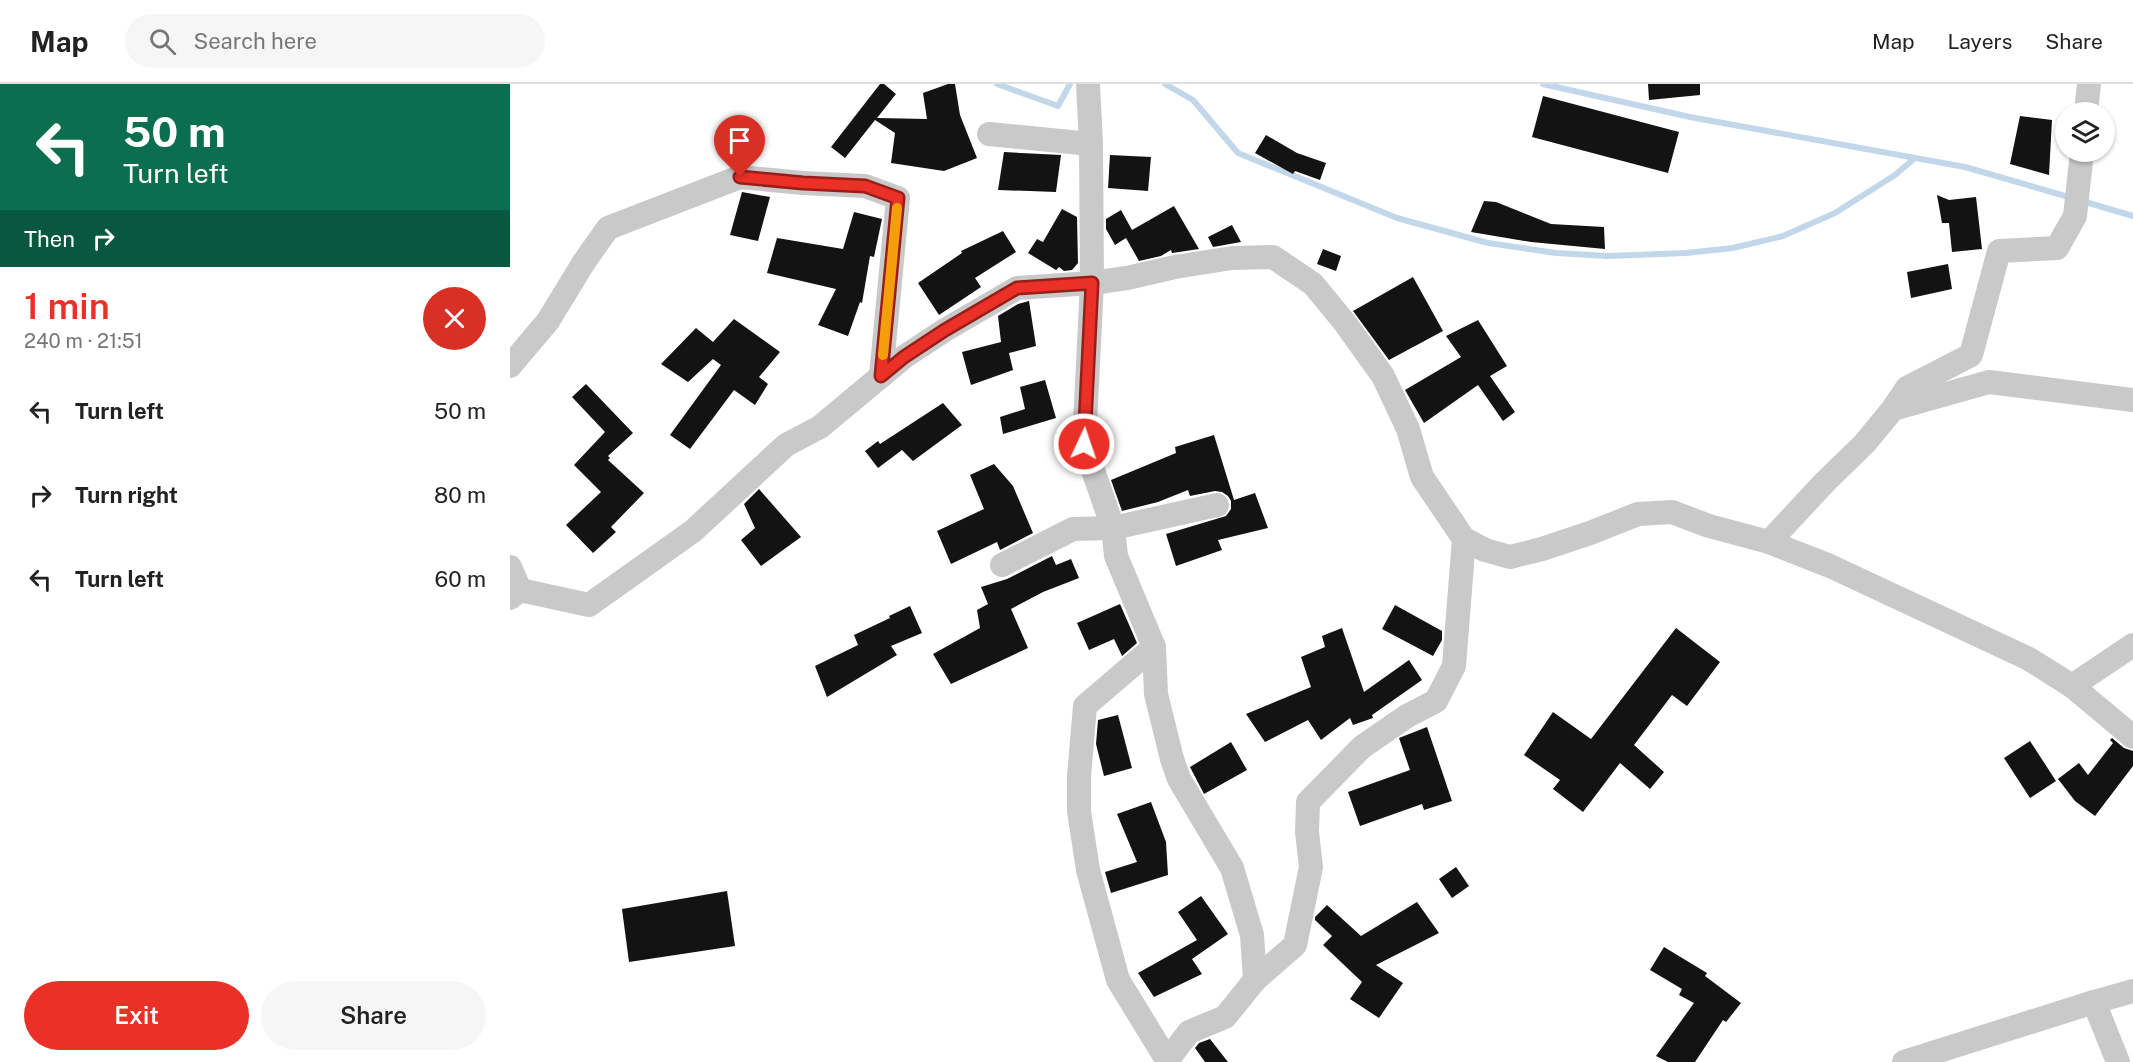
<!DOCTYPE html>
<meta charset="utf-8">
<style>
body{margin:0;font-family:"Public Sans",sans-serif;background:#f6f6f6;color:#222;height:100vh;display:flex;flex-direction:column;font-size:22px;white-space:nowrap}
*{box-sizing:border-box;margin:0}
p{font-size:20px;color:#767676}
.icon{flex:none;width:33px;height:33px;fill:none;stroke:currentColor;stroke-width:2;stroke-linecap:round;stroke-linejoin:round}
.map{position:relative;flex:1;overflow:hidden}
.drawer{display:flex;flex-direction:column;background:#fff;width:510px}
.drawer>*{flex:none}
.top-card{background:#0b6e4f;color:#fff;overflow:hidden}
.tools{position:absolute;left:1545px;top:18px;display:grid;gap:12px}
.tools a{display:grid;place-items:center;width:60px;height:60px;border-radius:50%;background:#fff;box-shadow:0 2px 4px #0004;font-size:30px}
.pin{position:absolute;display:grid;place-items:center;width:51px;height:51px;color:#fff;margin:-62px -26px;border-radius:50% 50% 50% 0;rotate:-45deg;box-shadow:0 0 6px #0007}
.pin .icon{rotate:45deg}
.me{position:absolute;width:66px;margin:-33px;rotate:3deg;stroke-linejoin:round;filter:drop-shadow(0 0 4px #0008)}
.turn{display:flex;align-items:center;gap:21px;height:126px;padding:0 24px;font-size:27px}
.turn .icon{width:78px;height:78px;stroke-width:2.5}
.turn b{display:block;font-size:42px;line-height:51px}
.then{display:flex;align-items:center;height:57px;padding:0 24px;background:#0003;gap:12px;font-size:22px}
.round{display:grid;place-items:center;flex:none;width:63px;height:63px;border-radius:32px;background:#f6f6f6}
.summary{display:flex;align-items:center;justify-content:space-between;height:102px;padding:0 24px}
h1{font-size:36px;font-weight:600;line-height:45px;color:#ea3027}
.button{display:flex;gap:12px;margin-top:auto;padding:12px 24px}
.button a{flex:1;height:69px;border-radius:36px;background:#ea3027;color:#fff;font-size:24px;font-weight:600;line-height:69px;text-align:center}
.button a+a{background:#f6f6f6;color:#222}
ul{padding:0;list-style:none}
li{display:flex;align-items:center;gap:18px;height:84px;padding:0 24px}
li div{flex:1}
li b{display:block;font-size:22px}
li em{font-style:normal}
header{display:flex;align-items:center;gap:36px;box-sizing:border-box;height:84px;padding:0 30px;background:#fff;border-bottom:2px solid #e0e0e0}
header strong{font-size:28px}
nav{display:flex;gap:33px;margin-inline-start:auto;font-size:21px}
.search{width:420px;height:54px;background:#f6f6f6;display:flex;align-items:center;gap:15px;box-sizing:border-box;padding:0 21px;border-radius:33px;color:#767676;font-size:22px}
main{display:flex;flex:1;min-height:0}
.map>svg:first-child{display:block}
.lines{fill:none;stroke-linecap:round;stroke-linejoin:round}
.stream{stroke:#c3d7eb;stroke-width:6}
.building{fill:#131313}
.minor{stroke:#c9c9c9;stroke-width:24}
.route-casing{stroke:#981f19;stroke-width:15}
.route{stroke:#ea3027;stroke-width:10}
.slow{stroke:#f59e0b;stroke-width:10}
</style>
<header>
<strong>Map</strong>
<div class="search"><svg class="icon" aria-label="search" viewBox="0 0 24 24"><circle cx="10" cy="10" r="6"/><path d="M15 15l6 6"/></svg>Search here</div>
<nav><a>Map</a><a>Layers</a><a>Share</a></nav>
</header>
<main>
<section class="drawer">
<div class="top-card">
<div class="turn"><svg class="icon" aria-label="left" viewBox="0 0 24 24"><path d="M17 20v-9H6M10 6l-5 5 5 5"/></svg><div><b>50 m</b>Turn left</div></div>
<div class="then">Then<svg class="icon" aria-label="right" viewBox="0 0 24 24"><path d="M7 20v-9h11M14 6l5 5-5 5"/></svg></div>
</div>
<div class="summary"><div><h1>1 min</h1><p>240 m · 21:51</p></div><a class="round" style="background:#d93025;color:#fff"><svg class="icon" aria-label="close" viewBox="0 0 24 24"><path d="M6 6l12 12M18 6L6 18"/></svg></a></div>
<ul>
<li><svg class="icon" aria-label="left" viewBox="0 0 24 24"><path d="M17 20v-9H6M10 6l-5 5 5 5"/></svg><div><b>Turn left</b></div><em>50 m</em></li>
<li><svg class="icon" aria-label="right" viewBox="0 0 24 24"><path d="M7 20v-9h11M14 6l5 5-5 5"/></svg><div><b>Turn right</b></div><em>80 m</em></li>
<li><svg class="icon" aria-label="left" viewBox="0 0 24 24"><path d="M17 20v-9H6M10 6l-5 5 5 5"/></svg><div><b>Turn left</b></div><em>60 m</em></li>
</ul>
<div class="button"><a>Exit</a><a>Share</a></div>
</section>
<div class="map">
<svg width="1623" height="978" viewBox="0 0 1623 978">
<rect width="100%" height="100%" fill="#fff"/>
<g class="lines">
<g class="stream">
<path d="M487,0l61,22 12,-22"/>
<path d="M655,0l28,16 45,53 159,65 91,25 68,10 52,3 78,-3 47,-5 50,-12 52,-23 60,-38 20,-17"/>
<path d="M1033,0l147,33 275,50 107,31"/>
<path d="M1572,117l51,15"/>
</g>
</g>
<g class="building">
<path d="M370,0h4l12,10 -19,24 50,1 -4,-26 25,-9h7l5,31 17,43 -33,13 -53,-8 4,-30 -20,-13 -30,38 -14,-11z"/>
<path d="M1138,0h52v11l-51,5z"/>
<path d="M1033,12l136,36 -11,41 -136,-36z"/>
<path d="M1510,32l32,4 -3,55 -39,-11z"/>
<path d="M756,51l31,18 29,10 -6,17 -25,-9 -2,3 -38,-21z"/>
<path d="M494,68l57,3 -5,37 -58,-2z"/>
<path d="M600,71l41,2 -3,34 -40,-3z"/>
<path d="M232,108l28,5 -12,44 -28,-6z"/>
<path d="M1427,111l12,5 27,-3 6,52 -30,3 -3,-29h-7z"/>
<path d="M974,117l12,1 55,22 53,3 1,22 -74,-7 -60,-10z"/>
<path d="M664,122l25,43 -27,4 -1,-3 -10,6 -22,5 -13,-23 -11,7 -9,-16v-10l15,-9 11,20z"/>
<path d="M552,125l15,8 1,46 -6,7 -8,1 -5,-4 -3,3 -28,-17 9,-14 6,3z"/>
<path d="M344,128l28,7 -8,38 -4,-1 -8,47 -2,-1 -12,34 -30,-11 18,-36 -69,-16 10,-35 66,11z"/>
<path d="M722,141l9,17 -28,5 -5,-10z"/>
<path d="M493,147l13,21 -41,26 6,9 -42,28 -21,-32 44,-30 -1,-2z"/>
<path d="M813,165l18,7 -5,15 -19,-7z"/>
<path d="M1438,180l4,25 -41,9 -4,-26z"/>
<path d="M903,193l30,54 -54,29 -36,-49z"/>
<path d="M519,217l7,45 -27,7 4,17 -42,15 -9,-33 39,-10 -3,-26 20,-12z"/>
<path d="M224,235l46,33 -21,25 9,7 -13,21 -21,-15 -44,59 -20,-14 51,-70 -8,-6 -25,23 -27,-18 35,-36 17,14z"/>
<path d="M968,236l29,46 -17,10 25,36 -12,9 -25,-36 -54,38 -19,-33 56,-33 -15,-21z"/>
<path d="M535,296l11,38 -53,16 -3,-17 25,-8 -5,-22z"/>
<path d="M76,300l47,49 -25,23 2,2 -2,2 36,33 -33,34 5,5 -23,21 -27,-28 35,-33 -27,-27 31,-33 -33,-35z"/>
<path d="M433,319l19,22 -49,36 -11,-11 -24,18 -13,-17 13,-10 2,3z"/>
<path d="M704,351l20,65 21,-7 13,35 -50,12 4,10 -46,16 -10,-32 60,-18 5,-7v-8l-3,-5 -6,-4 -7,-1 -25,5 -2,-6 -30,12 -36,9 -11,-31 65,-27 -1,-6z"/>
<path d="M484,380l19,22 20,47 -33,17 -3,-8 -46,22 -14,-33 47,-22 -14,-34z"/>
<path d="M249,405l42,48 -40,29 -20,-26 14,-12 -11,-24z"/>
<path d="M542,472l4,9 15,-6 8,19 -36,14 -32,17 17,39 -77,36 -18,-30 47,-26 -3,-18 11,-6 -7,-17 26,-8z"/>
<path d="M610,520l17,39 -15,13 -8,-17 -25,11 -12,-27z"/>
<path d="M885,521l47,26v9l-9,16 -51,-27z"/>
<path d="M400,522l12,27 -31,13 6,9 -70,42 -12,-31 43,-21 -4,-10 36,-17 -1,-2z"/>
<path d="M832,544l22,64 45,-32 13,20 -50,35 1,3 -20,7 -3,-7 -29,22 -13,-20 -43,22 -19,-28 65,-27 -10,-30 24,-10 -3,-11z"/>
<path d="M1166,544l44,34 -33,44 -15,-11 -38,50 30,27 -14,17 -30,-26 -37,49 -30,-23 7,-9 -36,-25 29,-43 38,27z"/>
<path d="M608,631l14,53 -28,8 -8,-32 2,-24z"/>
<path d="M917,643l25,74 -28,9 -2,-6 -62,22 -12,-34 62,-22 -11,-32z"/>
<path d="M1602,654l12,10 9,3v15l-38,50 -20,-15 -17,-22 21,-16 9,12 25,-32 -3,-3z"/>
<path d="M1520,657l26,40 -26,17 -26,-40z"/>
<path d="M721,658l16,28 -43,24 -14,-27z"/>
<path d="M641,718l15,40 2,33 -57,18 -6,-21 32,-10 -20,-48z"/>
<path d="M946,783l13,19 -17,12 -13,-19z"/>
<path d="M217,807l8,55 -106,16 -7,-53z"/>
<path d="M691,812l27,38 -36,25 10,15 -48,23 -16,-24 59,-33 -19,-28z"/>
<path d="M907,818l22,31 -63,32 27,18 -24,35 -29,-19 12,-17 -39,-37 9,-9 -17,-16v-3l12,-12 34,31z"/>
<path d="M1154,863l43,26 -2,3 36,27 -15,19 -3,-2 -28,42h-27l-12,-6 38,-53 -15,-8 3,-6 -32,-19z"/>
<path d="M700,955l18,23h-23l-10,-14 4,-5z"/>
</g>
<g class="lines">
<g class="minor">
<path d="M578,0l3,60 1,139 -8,161 29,84 3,28 38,91 2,47 16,65 7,20 53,89 20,67 3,45"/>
<path d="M1576,28l3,-28"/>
<path d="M479,50l102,10"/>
<path d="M0,282l38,-45 36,-59 24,-34 132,-51 63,6 62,3 33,12 -17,178"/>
<path d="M1383,325l96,-27 144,18"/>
<path d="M1259,458l56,-60 40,-39 28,-34 14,-21 64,-33 28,-104 58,-3 18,-32 7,-64"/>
<path d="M492,481l71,-36 40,-1 104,-23"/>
<path d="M0,483l10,23"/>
<path d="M0,514l10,-8 69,15 104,-74 93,-86 34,-18 84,-70 41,-27 72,-42 75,-5 35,-5 48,-11 57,-9 41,-1 40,27 32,39 38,53 25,53 14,48 42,62 21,11 25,7 32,-8 48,-16 48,-19 34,-2 37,14 60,16 61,24 199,93 43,27 61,51"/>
<path d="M644,563l-69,59 -6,70v35l9,59 30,110 49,80"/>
<path d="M1562,602l61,-41"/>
<path d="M1584,918l24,60"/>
<path d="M656,978l23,-30 36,-15 30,-37 40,-35 16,-78 -4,-35 1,-30 54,-55 45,-31 29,-15 18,-35 10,-127"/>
<path d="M1394,978l190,-60 39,-11"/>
</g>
</g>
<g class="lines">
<defs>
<path id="route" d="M230,93l63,6 62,3 33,12 -17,178 23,-19 41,-27 72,-42 75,-5 -8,161"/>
</defs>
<use href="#route" class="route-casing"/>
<use href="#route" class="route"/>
<path class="slow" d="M373,271l14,-147"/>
</g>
</svg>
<div class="tools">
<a><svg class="icon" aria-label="layers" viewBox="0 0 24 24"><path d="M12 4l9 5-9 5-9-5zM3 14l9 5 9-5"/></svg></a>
</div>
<div class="pin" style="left:230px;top:93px;background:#d93025"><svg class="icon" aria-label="arrive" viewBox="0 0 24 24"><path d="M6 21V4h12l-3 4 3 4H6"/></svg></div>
<svg class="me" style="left:574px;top:360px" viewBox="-20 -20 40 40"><circle r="17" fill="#ea3027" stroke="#fff" stroke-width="3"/><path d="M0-11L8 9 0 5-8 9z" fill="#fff"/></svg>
</div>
</main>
